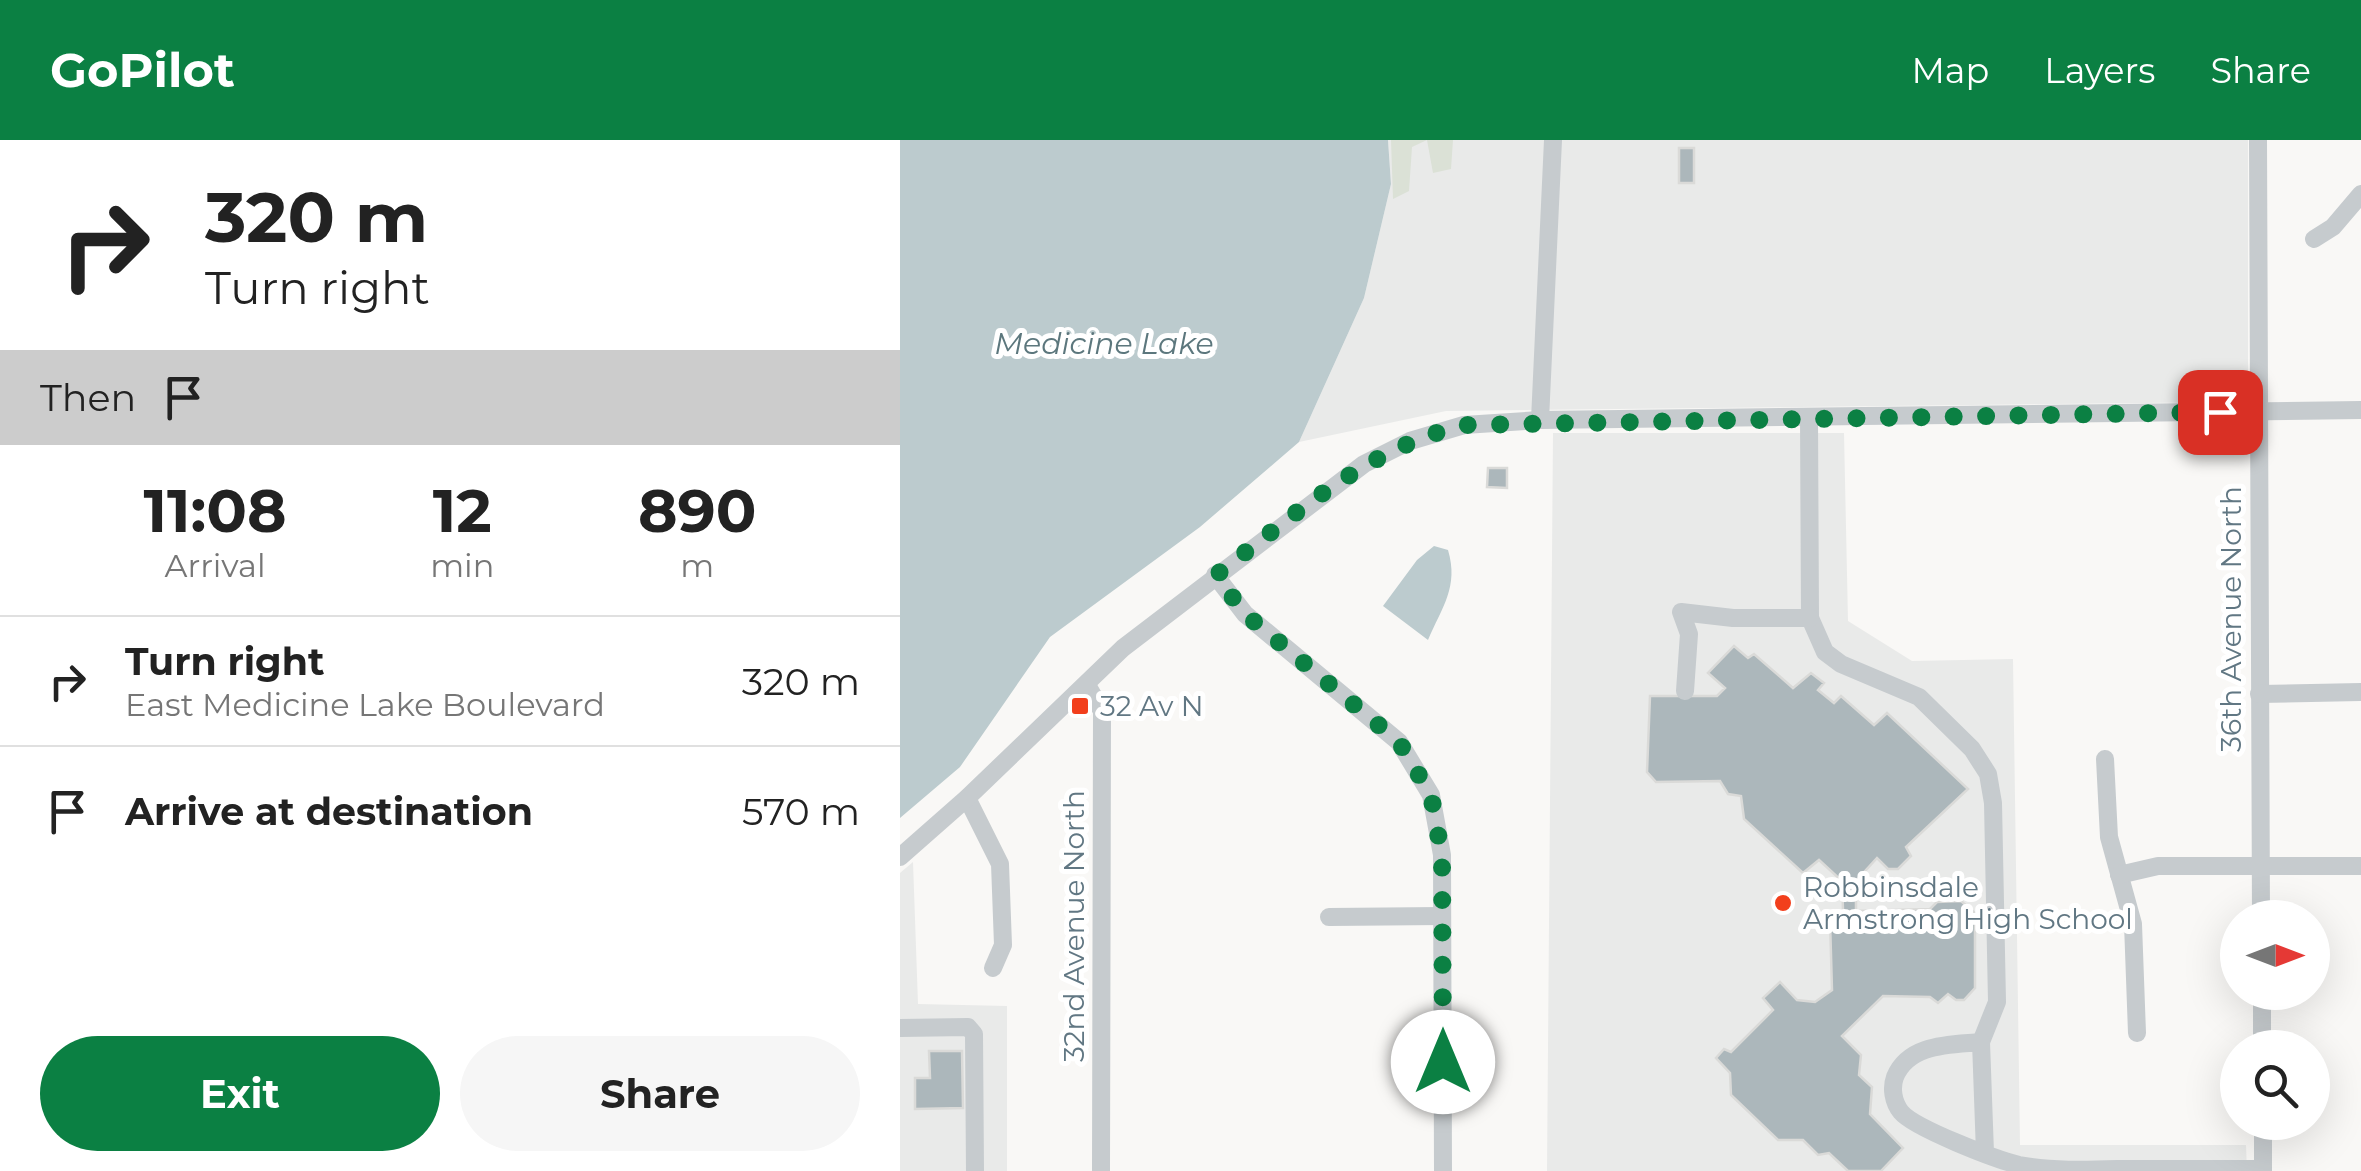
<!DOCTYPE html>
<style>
body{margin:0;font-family:Montserrat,sans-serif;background:#f6f6f6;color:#222;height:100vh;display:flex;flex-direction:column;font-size:38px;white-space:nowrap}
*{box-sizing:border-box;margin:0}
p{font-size:32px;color:#767676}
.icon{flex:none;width:55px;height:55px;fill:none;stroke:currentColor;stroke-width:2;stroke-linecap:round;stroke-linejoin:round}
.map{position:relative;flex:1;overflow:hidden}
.drawer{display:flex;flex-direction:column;background:#fff;width:900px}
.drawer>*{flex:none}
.banner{background:#fff;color:#222;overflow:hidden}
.needle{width:65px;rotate:90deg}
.fabs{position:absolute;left:1320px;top:760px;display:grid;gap:20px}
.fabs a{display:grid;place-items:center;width:110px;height:110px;border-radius:50%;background:#fff;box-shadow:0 10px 40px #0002;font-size:50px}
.pin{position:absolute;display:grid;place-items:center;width:85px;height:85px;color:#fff;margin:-42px;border-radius:20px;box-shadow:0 5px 15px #0006}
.me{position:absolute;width:110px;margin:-55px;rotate:0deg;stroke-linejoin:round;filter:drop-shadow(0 0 8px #0008)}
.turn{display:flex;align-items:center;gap:35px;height:210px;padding:0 40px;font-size:45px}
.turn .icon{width:130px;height:130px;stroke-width:2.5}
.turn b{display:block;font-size:70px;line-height:85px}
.then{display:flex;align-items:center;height:95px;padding:0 40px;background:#0003;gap:20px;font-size:38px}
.eta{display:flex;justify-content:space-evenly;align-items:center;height:170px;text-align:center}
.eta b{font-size:60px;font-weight:700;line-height:70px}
.action{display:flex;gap:20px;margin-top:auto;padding:20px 40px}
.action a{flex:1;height:115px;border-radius:60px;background:#0b8043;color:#fff;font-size:40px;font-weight:700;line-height:115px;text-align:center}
.action a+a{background:#f6f6f6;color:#222}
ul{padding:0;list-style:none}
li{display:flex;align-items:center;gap:30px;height:130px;padding:0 40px;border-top:2px solid #e0e0e0}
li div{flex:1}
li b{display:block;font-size:38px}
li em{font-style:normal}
header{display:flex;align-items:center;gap:60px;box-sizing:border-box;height:140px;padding:0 50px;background:#0b8043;color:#fff}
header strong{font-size:48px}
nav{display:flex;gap:55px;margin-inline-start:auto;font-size:35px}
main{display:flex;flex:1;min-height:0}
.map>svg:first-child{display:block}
.built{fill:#e9eae9}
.green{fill:#dbe1d6}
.water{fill:#bccbce}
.building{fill:#acb7bb;stroke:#dadad8;stroke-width:2.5}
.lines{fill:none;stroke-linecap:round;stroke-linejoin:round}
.minor{stroke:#c6cbce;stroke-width:18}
.route{stroke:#0b8043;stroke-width:18;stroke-dasharray:0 32.4}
.poi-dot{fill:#f23f1c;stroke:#fff;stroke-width:4}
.labels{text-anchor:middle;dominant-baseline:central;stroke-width:10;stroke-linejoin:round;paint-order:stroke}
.street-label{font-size:28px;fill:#617783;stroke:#fff}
.poi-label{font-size:28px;fill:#617783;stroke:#fff;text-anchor:start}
.water-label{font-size:30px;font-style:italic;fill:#5c777d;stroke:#fff}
</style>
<header>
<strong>GoPilot</strong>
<nav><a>Map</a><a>Layers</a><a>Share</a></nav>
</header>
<main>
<section class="drawer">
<div class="banner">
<div class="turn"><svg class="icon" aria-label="right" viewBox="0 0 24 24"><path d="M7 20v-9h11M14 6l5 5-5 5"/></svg><div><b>320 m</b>Turn right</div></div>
<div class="then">Then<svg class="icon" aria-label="arrive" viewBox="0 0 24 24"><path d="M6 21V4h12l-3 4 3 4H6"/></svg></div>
</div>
<div class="eta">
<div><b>11:08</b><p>Arrival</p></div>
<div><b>12</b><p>min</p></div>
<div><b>890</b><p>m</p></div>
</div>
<ul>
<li><svg class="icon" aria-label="right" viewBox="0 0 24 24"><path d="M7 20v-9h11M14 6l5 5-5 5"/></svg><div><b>Turn right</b><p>East Medicine Lake Boulevard</p></div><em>320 m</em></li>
<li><svg class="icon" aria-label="arrive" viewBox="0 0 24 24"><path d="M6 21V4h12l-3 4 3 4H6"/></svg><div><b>Arrive at destination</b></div><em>570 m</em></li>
</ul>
<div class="action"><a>Exit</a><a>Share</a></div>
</section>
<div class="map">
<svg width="1461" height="1031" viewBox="0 0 1461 1031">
<rect width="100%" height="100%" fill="#f9f8f6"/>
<g class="built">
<path d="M488,0h860v249l-5,9 -10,4 -787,9 -147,31 65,-144 27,-114z"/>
<path d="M653,293h291l4,188 64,40 101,-2 7,486h226l1,26h-700z"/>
<path d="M13,722l5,142 89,2v165h-107v-298z"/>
</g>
<path class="green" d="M491,0h62l-2,29 -18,4 -6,-33 -15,7 -3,44 -16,8z"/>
<g class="water">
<path d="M0,0h488l3,44 -27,114 -65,144 -99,85 -150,110 -90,130 -60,51z"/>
<path d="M534,406l14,4c11,37 -6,57 -20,90l-45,-34 34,-46z"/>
</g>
<g class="building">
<rect x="779" y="8" width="15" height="35"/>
<path d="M588,328h19v20l-20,-1z"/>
<path d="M834,506l14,12 6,-4 39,34 18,-15 13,10 -6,7 16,13 7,-7 33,29 13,-12 81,76 -62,58 5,9 -13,13h-10l-11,-11 -21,23v30l74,-2 7,-7 24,-1 14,12v75l-11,12h-8l-8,-6 -10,9 -8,-6 -47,-1 -41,40 19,19 -2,20 13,12 -2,27 33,34 -22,23h-33l-19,-18 -11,2 -15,-15h-25l-47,-45 -1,-22 -14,-15 8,-9 7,3 42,-42 -10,-12 17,-16 17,18 18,2 17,-12 -2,-70 13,-10 -1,-29 -23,-21 -16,13 -59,-54 -3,-23 -13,-2 -8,-13 -64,1 -9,-10 3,-76h67l8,-8 -17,-15z"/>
<path d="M29,911h33l1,57 -48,1v-31h15z"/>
</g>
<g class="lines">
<g class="minor">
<path d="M1358,0l3,778"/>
<path d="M1414,99l19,-12 28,-33"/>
<path d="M909,277l1,201 15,34 16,12 78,33 53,52 16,25 5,29 4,199 -16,40"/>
<path d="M640,280l13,-280"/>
<path d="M315,435l30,39 154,128 32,53 11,60 1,316"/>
<path d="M187,545l15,26 -1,460"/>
<path d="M785,551l4,-57 -8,-22 52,6h77"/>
<path d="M1359,554l102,-2"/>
<path d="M1205,619l4,78 24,87 4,109"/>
<path d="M67,658l33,66 3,81 -10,23"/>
<path d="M0,717l67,-59 156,-150 241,-184 46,-23 54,-16 76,-5 821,-10"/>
<path d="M1219,735l39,-9h203"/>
<path d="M429,777l113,-1"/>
<path d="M1362,852v56"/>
<path d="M0,888l68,-1 6,7 1,137"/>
<path d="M1363,982v49"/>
<path d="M1085,1013l-4,-111c-30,3 -72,1 -86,35 -4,11 -2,25 6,35 13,16 96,48 118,53 32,6 67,5 99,4 48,0 97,0 145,0"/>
</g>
</g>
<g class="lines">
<path class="route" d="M543,922l-1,-206 -11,-61 -32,-53 -154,-128 -29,-39c79,-60 149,-126 248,-150l756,-13"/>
</g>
<g class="poi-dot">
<rect x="170" y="556" width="20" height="20" rx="5"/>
<circle cx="883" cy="763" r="10"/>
</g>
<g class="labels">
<g class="street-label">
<text transform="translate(1331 479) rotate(-90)">36th Avenue North</text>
<text transform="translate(174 786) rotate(-90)">32nd Avenue North</text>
</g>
<g class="poi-label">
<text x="200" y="566">32 Av N</text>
<text x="903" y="747">Robbinsdale<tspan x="903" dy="32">Armstrong High School</tspan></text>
</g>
<g class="water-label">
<text x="204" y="203">Medicine Lake</text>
</g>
</g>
</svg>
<div class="fabs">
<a><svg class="needle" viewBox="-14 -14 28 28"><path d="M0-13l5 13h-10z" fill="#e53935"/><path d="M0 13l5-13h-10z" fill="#767676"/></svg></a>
<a><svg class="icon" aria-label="search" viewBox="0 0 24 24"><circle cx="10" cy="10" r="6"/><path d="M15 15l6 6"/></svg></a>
</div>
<div class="pin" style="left:1320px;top:272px;background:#d93025"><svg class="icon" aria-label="arrive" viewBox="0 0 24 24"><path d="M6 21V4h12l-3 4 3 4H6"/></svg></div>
<svg class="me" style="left:543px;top:922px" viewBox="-20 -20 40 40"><circle r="19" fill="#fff"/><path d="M0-13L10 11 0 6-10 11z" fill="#0b8043"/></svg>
</div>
</main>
